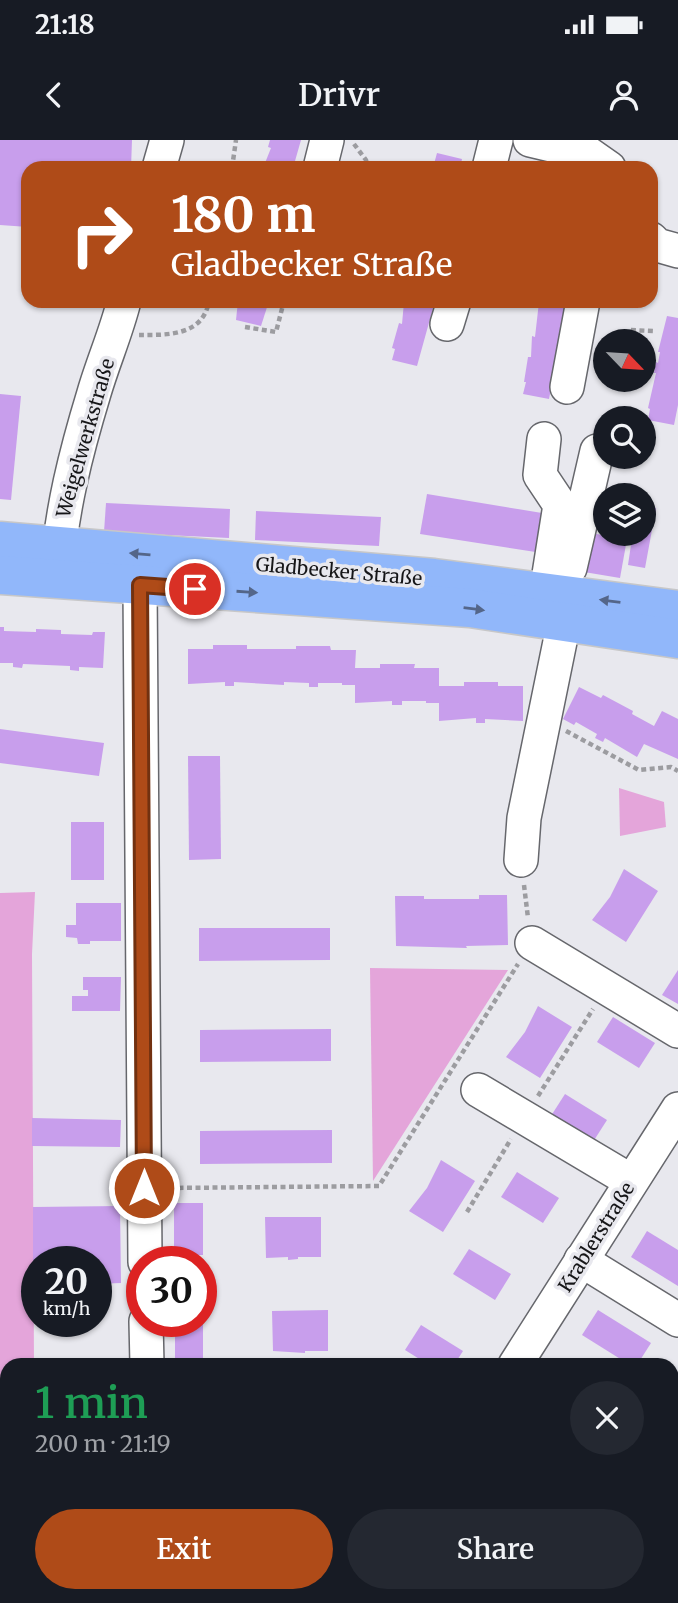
<!DOCTYPE html>
<meta charset="utf-8">
<style>
body{margin:0;font-family:Merriweather,serif;background:#242831;color:#f1f3f6;height:100vh;display:flex;flex-direction:column;font-size:26px;white-space:nowrap}
*{box-sizing:border-box;margin:0}
p{font-size:23px;color:#9ea1a6}
.icon{flex:none;width:38px;height:38px;fill:none;stroke:currentColor;stroke-width:2;stroke-linecap:round;stroke-linejoin:round}
.map{position:relative;flex:1;overflow:hidden}
.details{position:absolute;left:0px;top:1218px;width:679px;height:245px;display:flex;flex-direction:column;background:#171b24;border-radius:21px 21px 0 0;box-shadow:0 2px 5px #0004}
.details>*{flex:none}
.hud{position:absolute;left:21px;top:21px;width:637px;height:147px;border-radius:21px;box-shadow:0 2px 5px #0004;background:#af4b18;color:#fff;overflow:hidden}
.needle{width:46px;rotate:115deg}
.buttons{position:absolute;left:593px;top:189px;display:grid;gap:14px}
.buttons a{display:grid;place-items:center;width:63px;height:63px;border-radius:50%;background:#171b24;box-shadow:0 2px 5px #0004;font-size:35px}
.speed{position:absolute;left:21px;top:1106px;display:flex;gap:14px;font-size:35px;font-weight:700;text-align:center}
.speed>*{display:grid;place-content:center;width:91px;height:91px;border-radius:50%;background:#171b24;box-shadow:0 2px 5px #0004;line-height:1}
.speed small{font-size:18px;font-weight:400}
.speed .limit{border:10px solid #d22;background:#fff;color:#111}
.pin{position:absolute;display:grid;place-items:center;width:60px;height:60px;color:#fff;margin:-30px;border:4px solid #fff;border-radius:50%;box-shadow:0 2px 7px #0007}
.me{position:absolute;width:77px;margin:-38px;rotate:0deg;stroke-linejoin:round;filter:drop-shadow(0 0 5px #0008)}
.turn{display:flex;align-items:center;gap:24px;height:147px;padding:0 35px;font-size:32px}
.turn .icon{width:91px;height:91px;stroke-width:2.5}
.turn b{display:block;font-size:49px;line-height:60px}
.round{display:grid;place-items:center;flex:none;width:74px;height:74px;border-radius:37px;background:#242831}
.headline{display:flex;align-items:center;justify-content:space-between;height:119px;padding:0 35px}
h1{font-size:42px;font-weight:600;line-height:52px;color:#1e9e55}
.primary-button{display:flex;gap:14px;margin-top:auto;padding:14px 35px}
.primary-button a{flex:1;height:80px;border-radius:42px;background:#af4b18;color:#fff;font-size:28px;font-weight:600;line-height:80px;text-align:center}
.primary-button a+a{background:#242831;color:#f1f3f6}
.status{display:flex;justify-content:space-between;align-items:center;height:49px;padding:0 35px;background:#171b24;direction:ltr}
.status svg{height:19px;fill:currentColor}
header{display:flex;justify-content:space-between;align-items:center;height:91px;padding:0 35px;background:#171b24;font-size:32px;font-weight:600}
.map>svg:first-child{display:block}
.green{fill:#e4a5da}
.building{fill:#c89eec}
.lines{fill:none;stroke-linecap:round;stroke-linejoin:round}
.minor-casing{stroke:#66676c;stroke-width:36}
.major-casing{stroke:#c7c7c8;stroke-width:41}
.path{stroke:#9c9ca0;stroke-width:4.5;stroke-dasharray:5 3.5;stroke-linecap:butt}
.minor{stroke:#fff;stroke-width:33}
.major{stroke:#91b7fa;stroke-width:38}
.oneway{fill:#546689}
.route-casing{stroke:#723110;stroke-width:18}
.route{stroke:#af4b18;stroke-width:12}
.labels{text-anchor:middle;dominant-baseline:central;stroke-width:7;stroke-linejoin:round;paint-order:stroke}
.street-label{font-size:19px;fill:#161618;stroke:#e8e8ee}
</style>
<div class="status"><b>21:18</b><svg viewBox="0 0 49 12"><path d="M0 12V9h3v3zM5 12V6h3v6zM10 12V3h3v9zM15 12V0h3v12zM26 1h20v11H26zM47 4h2v5h-2z"/></svg></div>
<header><svg class="icon" aria-label="back" viewBox="0 0 24 24"><path d="M15 5l-7 7 7 7"/></svg>Drivr<svg class="icon" aria-label="person" viewBox="0 0 24 24"><circle cx="12" cy="8" r="4"/><path d="M4 21q1-7 8-7t8 7"/></svg></header>
<div class="map">
<svg width="678" height="1463" viewBox="0 0 678 1463">
<rect width="100%" height="100%" fill="#e8e8ee"/>
<g class="green">
<path d="M619,648l45,14 2,25 -46,9z"/>
<path d="M35,752l-3,62 2,411h-27v231h28v7h-35v-710z"/>
<path d="M370,828l138,2 -135,211z"/>
</g>
<g class="building">
<path d="M0,0h132l-1,28h-103v59l-28,-2z"/>
<path d="M270,0h31l-8,28h-30l8,-20 -3,-1z"/>
<path d="M437,13l25,6 -2,9h-31l2,-5 3,1z"/>
<path d="M238,161h31l-8,25 -25,-6z"/>
<path d="M407,161h28l-18,65 -25,-6 3,-11 -3,-1 7,-25 3,1 2,-22z"/>
<path d="M568,161l-19,98 -26,-5 3,-12h-2l4,-25h3l1,-21 3,1 4,-35z"/>
<path d="M667,176l11,2v87l-4,20 -26,-5 2,-11 -2,-1 8,-35h-2l2,-11 2,1 2,-11h-2z"/>
<path d="M0,254l21,2 -10,104 -11,-1z"/>
<path d="M427,354l121,20 -6,39 -122,-19z"/>
<path d="M106,363l124,6 -1,29 -125,-6z"/>
<path d="M651,367l5,1 -11,60 -17,-3 4,-27 -14,-4h26v-22l6,1z"/>
<path d="M256,371l125,6 -2,29 -124,-6z"/>
<path d="M590,393l37,6 -7,39 -36,-6z"/>
<path d="M0,487h4v4l32,1v-3l25,1v4l31,1 1,-3h12l-2,36 -24,-1v4l-9,-1v-4l-47,-2 -1,4 -9,-1v-4h-13z"/>
<path d="M213,505h34v4h49v-3h34l1,4h25l-1,18h25v-4h35l-1,4h25v18h25v-4h34v4h25v35l-38,-2v4h-9v-5l-37,3v-18h-13v-2h-24v4h-10v-4l-37,2v-18h-13v-2h-24v4h-9v-4l-25,-1v3l-50,-3v4h-9v-4l-37,2v-35h25z"/>
<path d="M579,547l22,11 2,-3 30,16 -1,3 22,12 8,-15 16,8v40l-34,-15 -7,13 -32,-19 -2,4 -8,-4 2,-4 -21,-12 -2,3 -11,-6z"/>
<path d="M0,589l104,14 -5,33 -99,-13z"/>
<path d="M188,616h32l1,103 -32,1z"/>
<rect x="71" y="682" width="33" height="58"/>
<path d="M624,729l34,22 -32,51 -34,-22 18,-23z"/>
<path d="M479,755h28l1,50 -42,1 1,2 -71,-2 -1,-50h29v3h55z"/>
<path d="M76,763h45v38h-31v3h-12l-1,-6 -11,-1v-12h10z"/>
<path d="M199,788h131v32l-131,1z"/>
<path d="M678,830v34l-16,-9z"/>
<path d="M83,837h38l-1,34h-48v-15h16v-6h-5z"/>
<path d="M538,866l34,21 -32,51 -34,-21 19,-25z"/>
<path d="M613,877l42,26 -16,25 -42,-26z"/>
<path d="M331,889v32l-131,1v-32z"/>
<path d="M565,954l42,26 -16,25 -42,-26z"/>
<path d="M32,978l89,2 -1,27 -88,-1z"/>
<path d="M332,990v33l-132,1v-33z"/>
<path d="M441,1020l34,21 -32,51 -34,-21 18,-23z"/>
<path d="M517,1032l42,26 -16,25 -42,-26z"/>
<rect x="174" y="1063" width="29" height="52"/>
<path d="M120,1066l1,77 -25,1v-22h-59v23h-4v-78z"/>
<path d="M265,1077h56v40h-23v2l-10,1v-3l-22,1z"/>
<path d="M647,1091l31,19v36l-47,-29z"/>
<path d="M469,1109l42,25 -16,26 -42,-26z"/>
<path d="M328,1170v41h-23v2l-32,-2 -1,-40z"/>
<path d="M598,1170l53,33 -14,22h-7l-48,-30z"/>
<rect x="175" y="1184" width="28" height="41"/>
<path d="M421,1185l42,26 -9,14h-25l-24,-15z"/>
<path d="M236,1456h22l12,7h-38z"/>
<path d="M427,1456h47l-5,7h-47z"/>
</g>
<g class="lines">
<defs>
<g id="minor">
<path d="M530,0l59,14 20,14"/>
<path d="M159,28l8,-28"/>
<path d="M320,28l7,-28"/>
<path d="M489,28l7,-28"/>
<path d="M651,99l6,6 21,6"/>
<path d="M447,184l7,-23"/>
<path d="M567,247l16,-86"/>
<path d="M544,299l-4,36 20,30 -14,88"/>
<path d="M570,428l27,-117"/>
<path d="M57,433c4,-62 19,-121 37,-180 9,-31 22,-60 30,-92"/>
<path d="M140,445l5,677"/>
<path d="M521,720l3,-42 40,-196"/>
<path d="M532,803l146,88"/>
<path d="M478,950l153,91"/>
<path d="M581,1120l97,60"/>
<path d="M146,1181l1,44"/>
<path d="M515,1225l163,-256"/>
<path d="M150,1456l3,7"/>
<path d="M379,1456l5,7"/>
</g>
<g id="major">
<path d="M0,401l434,37 244,32"/>
<path d="M0,435l470,33 208,31"/>
</g>
</defs>
<use href="#minor" class="minor-casing"/>
<use href="#major" class="major-casing"/>
<g class="path">
<path d="M354,4l12,16 2,8"/>
<path d="M232,28l4,-28"/>
<path d="M245,187l31,5 8,-31"/>
<path d="M139,195c29,0 64,1 70,-34"/>
<path d="M608,201l22,-11 23,1"/>
<path d="M566,591l73,39 32,-3 7,4"/>
<path d="M524,745l4,33"/>
<path d="M538,956l55,-87"/>
<path d="M170,1048l209,-2 139,-222"/>
<path d="M467,1072l44,-73"/>
</g>
<use href="#minor" class="minor"/>
<use href="#major" class="major"/>
</g>
<defs><path id="oneway-solid" d="M-6-.8H1V-3.2L6.5 0L1 3.2V.8H-6Z" transform="scale(1.75)"/></defs>
<g class="oneway">
<use href="#oneway-solid" transform="translate(140 414) rotate(-175)"/>
<use href="#oneway-solid" transform="translate(247 452) rotate(4)"/>
<use href="#oneway-solid" transform="translate(610 461) rotate(-173)"/>
<use href="#oneway-solid" transform="translate(474 469) rotate(7)"/>
</g>
<g class="lines">
<defs>
<path id="route" d="M144,1048l-4,-603 55,4"/>
</defs>
<use href="#route" class="route-casing"/>
<use href="#route" class="route"/>
</g>
<g class="labels">
<g class="street-label">
<text transform="translate(85 298) rotate(-74)">Weigelwerkstraße</text>
<text transform="translate(339 431) rotate(5)">Gladbecker Straße</text>
<text transform="translate(596 1097) rotate(-58)">Krablerstraße</text>
</g>
</g>
</svg>
<div class="buttons">
<a><svg class="needle" viewBox="-14 -14 28 28"><path d="M0-13l5 13h-10z" fill="#e53935"/><path d="M0 13l5-13h-10z" fill="#9ea1a6"/></svg></a>
<a><svg class="icon" aria-label="search" viewBox="0 0 24 24"><circle cx="10" cy="10" r="6"/><path d="M15 15l6 6"/></svg></a>
<a><svg class="icon" aria-label="layers" viewBox="0 0 24 24"><path d="M12 4l9 5-9 5-9-5zM3 14l9 5 9-5"/></svg></a>
</div>
<div class="speed"><div>20<small>km/h</small></div><div class="limit">30</div></div>
<div class="pin" style="left:195px;top:449px;background:#d93025"><svg class="icon" aria-label="arrive" viewBox="0 0 24 24"><path d="M6 21V4h12l-3 4 3 4H6"/></svg></div>
<svg class="me" style="left:144px;top:1048px" viewBox="-20 -20 40 40"><circle r="17" fill="#af4b18" stroke="#fff" stroke-width="3"/><path d="M0-11L8 9 0 5-8 9z" fill="#fff"/></svg>
<div class="hud">
<div class="turn"><svg class="icon" aria-label="right" viewBox="0 0 24 24"><path d="M7 20v-9h11M14 6l5 5-5 5"/></svg><div><b>180 m</b>Gladbecker Straße</div></div>
</div>
<section class="details">
<div class="headline"><div><h1>1 min</h1><p>200 m · 21:19</p></div><a class="round"><svg class="icon" aria-label="close" viewBox="0 0 24 24"><path d="M6 6l12 12M18 6L6 18"/></svg></a></div>
<div class="primary-button"><a>Exit</a><a>Share</a></div>
</section>
</div>
